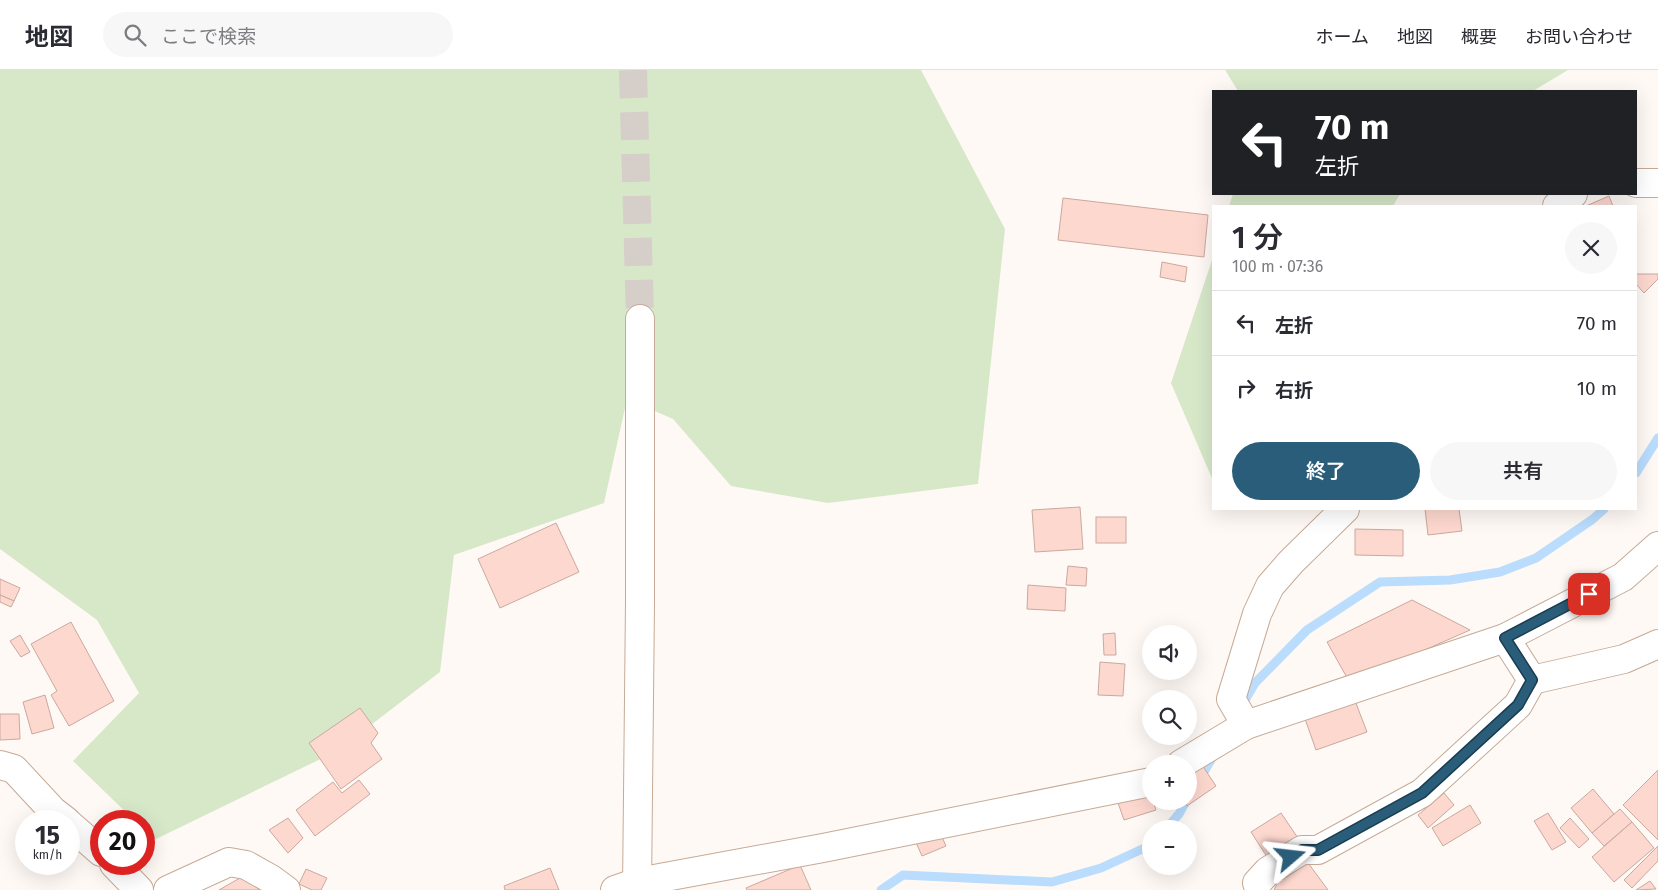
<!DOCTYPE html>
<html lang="ja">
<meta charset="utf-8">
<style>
body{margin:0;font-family:"Fira Sans","Noto Sans JP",sans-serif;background:#f7f7f7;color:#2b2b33;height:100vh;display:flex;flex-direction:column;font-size:19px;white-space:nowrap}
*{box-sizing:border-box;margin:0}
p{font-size:16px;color:#7c7c81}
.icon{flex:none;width:28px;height:28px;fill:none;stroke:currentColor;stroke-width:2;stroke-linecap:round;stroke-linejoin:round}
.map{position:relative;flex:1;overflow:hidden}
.drawer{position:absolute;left:1212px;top:135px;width:425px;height:305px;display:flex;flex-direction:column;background:#fff;border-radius:0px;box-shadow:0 5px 20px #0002}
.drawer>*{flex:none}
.hud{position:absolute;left:1212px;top:20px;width:425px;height:105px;border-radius:0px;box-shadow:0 5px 20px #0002;background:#202124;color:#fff;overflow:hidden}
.controls{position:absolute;left:1142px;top:555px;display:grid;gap:10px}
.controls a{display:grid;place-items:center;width:55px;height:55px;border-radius:50%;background:#fff;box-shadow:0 5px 20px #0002;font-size:25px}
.speed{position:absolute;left:15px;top:740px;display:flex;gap:10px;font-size:25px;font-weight:700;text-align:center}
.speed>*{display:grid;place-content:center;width:65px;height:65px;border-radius:50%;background:#fff;box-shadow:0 5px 20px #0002;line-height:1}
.speed small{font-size:12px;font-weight:400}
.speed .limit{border:8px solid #d22;background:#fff;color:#111}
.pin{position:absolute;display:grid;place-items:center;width:42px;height:42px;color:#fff;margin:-21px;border-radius:10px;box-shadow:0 2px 8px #0006}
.me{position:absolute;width:55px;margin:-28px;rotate:73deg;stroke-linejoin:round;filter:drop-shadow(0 0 4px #0008)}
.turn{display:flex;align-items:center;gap:18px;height:105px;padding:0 20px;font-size:22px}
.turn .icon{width:65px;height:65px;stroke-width:2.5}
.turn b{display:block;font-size:35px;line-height:42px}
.round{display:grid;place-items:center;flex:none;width:52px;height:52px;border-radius:26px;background:#f7f7f7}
.headline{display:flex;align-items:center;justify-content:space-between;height:85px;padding:0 20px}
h1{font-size:30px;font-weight:600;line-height:38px}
.action{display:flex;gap:10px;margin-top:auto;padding:10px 20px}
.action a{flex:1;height:58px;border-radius:30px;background:#295d79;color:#fff;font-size:20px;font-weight:600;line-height:58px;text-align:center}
.action a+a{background:#f7f7f7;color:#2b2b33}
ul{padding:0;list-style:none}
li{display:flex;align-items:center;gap:15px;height:65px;padding:0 20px;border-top:1px solid #e1e1e2}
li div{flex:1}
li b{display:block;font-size:19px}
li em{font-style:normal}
header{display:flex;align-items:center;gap:30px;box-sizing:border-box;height:70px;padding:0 25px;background:#fff;border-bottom:1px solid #e1e1e2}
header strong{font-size:24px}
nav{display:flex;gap:28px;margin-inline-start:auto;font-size:18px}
.search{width:350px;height:45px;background:#f7f7f7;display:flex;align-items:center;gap:12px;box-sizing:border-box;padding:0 18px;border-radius:28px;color:#7c7c81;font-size:19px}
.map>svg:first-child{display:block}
.green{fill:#d7e8c9}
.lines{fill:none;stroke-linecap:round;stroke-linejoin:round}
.stream{stroke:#badcfd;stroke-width:9}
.building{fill:#fdd8cf;stroke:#cba89e}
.minor-tunnel{stroke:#d5cec9;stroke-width:28;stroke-dasharray:28 14;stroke-linecap:butt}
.minor-casing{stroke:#c6aa96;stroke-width:30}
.minor{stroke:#fff;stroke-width:28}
.route-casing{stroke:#1b3c4f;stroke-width:12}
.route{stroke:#295d79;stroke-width:9}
</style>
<header>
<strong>地図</strong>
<div class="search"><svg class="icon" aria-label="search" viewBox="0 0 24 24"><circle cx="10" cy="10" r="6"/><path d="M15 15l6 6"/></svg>ここで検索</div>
<nav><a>ホーム</a><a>地図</a><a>概要</a><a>お問い合わせ</a></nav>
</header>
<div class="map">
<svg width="1658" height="820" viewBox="0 0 1658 820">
<rect width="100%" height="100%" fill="#fff9f5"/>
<g class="green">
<path d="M0,0h921l84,159 -27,255 -150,19 -97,-17 -58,-67 -46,-20 -23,104 -150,52 -14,117 -103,79 -183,89 -10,-10v-9h-9l-62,-60 66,-68 -42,-73 -97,-71z"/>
<path d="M1225,0h343l-35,21h-295z"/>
<path d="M1233,124h167l-7,12h-164z"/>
<path d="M1214,184v229l-43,-100z"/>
</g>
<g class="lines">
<g class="stream">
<path d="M1636,403l22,-35"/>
<path d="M1241,637l14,-24 52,-53 73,-48 70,-2 50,-8 36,-14 57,-39 11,-10"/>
<path d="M1189,727l25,-42"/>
<path d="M1166,759l13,-15 7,-13"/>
<path d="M881,820l22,-15 149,7 49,-14 50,-23"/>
</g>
</g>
<g class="building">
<path d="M1609,126l4,10h-27z"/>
<path d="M1063,128l145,17 -4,42 -146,-17z"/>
<path d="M1162,192l25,5 -2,15 -25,-5z"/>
<path d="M1636,204h22v5l-14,14 -8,-9z"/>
<path d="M1080,437l3,42 -48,3 -3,-42z"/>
<path d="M1425,439h34l3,22 -34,4z"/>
<rect x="1096" y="447" width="30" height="26"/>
<path d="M556,453l23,49 -79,36 -22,-49z"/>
<path d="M1355,459l48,1v26l-48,-1z"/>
<path d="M1068,496l19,2 -1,18 -20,-1z"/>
<path d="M0,509l20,9 -6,13 -14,-6z"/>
<path d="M1028,515l38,3 -1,23 -38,-2z"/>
<path d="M0,525l14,6 -3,6 -11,-5z"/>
<path d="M1412,530l58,30 -120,53 -23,-41z"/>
<path d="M71,552l43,79 -45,25 -18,-31 6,-4 -26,-47z"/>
<path d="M1115,563l1,22h-12l-1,-21z"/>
<path d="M20,565l10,17 -9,5 -11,-16z"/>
<path d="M1100,592l25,2 -2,32 -25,-1z"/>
<path d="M45,625l9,33 -22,6 -9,-32z"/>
<path d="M1354,628l13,34 -51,18 -12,-34z"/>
<path d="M360,638l18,25 -7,10 11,16 -41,30 -32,-46z"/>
<path d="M0,644h19l1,25 -20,1z"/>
<path d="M1200,692l16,24 -29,20 -3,-5h5v-31z"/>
<path d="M1658,700v70l-35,-35z"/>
<path d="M359,710l11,14 -55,42 -19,-26 37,-28 9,11z"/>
<path d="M1148,717l3,14h2l3,9 -32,10 -8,-23z"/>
<path d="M1593,719l21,25 -22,19 -21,-25z"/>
<path d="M1444,723l10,12 -26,23 -10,-13z"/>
<path d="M1470,735l11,18 -38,23 -11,-18z"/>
<path d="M1620,739l12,13 -28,24 -12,-13z"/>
<path d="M1281,743l21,31 -31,19 -20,-31z"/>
<path d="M1548,743l18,29 -14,8 -18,-29z"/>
<path d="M288,748l15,20 -15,15 -19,-23z"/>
<path d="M1570,748l19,21 -10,9 -19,-20z"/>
<path d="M1632,752l22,26 -40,34 -22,-25z"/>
<path d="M938,758l8,18 -24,10 -8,-18z"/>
<path d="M1658,776v15l-26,27 -8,-8z"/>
<path d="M1303,786l25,34h-54l6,-12z"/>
<path d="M800,795l11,25h-64l-1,-2z"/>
<path d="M550,798l9,22h-54l-1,-4z"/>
<path d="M306,799l21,9 -6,12h-9l-13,-6z"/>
<path d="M247,804l12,16h-40z"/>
<path d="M1650,811l6,8 -20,1z"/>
</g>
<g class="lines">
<path class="minor-tunnel" d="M633,0l7,249"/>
<defs>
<g id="minor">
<path d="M1636,113h22"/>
<path d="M1557,136l16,-12"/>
<path d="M1532,610l92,-21 34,-15"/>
<path d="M1246,655l-15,-26 26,-85 13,-28 21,-24 54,-53"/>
<path d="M1181,694l65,-39 259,-87 118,-61 35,-31"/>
<path d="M0,695l14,4 39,42 13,10"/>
<path d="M69,754l32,28"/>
<path d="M114,794l25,26"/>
<path d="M1257,813l11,-12 34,-21h16l104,-57 96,-88 14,-25 -27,-42"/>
<path d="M168,820l61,-28 17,3 25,14 15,11"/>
<path d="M615,820l23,-8 185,-34 328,-66"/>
<path d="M637,820l3,-288v-283"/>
</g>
</defs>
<use href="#minor" class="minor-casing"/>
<use href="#minor" class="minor"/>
</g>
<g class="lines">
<defs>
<path id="route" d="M1291,787l11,-7h16l104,-57 96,-88 14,-25 -27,-42 84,-44"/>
</defs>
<use href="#route" class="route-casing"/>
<use href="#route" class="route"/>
</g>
</svg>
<div class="controls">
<a><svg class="icon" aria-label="sound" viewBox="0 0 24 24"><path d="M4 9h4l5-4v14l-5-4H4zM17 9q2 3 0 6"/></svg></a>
<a><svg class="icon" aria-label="search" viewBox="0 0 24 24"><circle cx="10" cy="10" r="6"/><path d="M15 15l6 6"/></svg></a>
<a>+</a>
<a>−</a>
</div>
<div class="speed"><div>15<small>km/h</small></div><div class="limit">20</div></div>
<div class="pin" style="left:1589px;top:524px;background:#d93025"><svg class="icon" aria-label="arrive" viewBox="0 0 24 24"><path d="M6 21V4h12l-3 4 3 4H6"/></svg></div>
<svg class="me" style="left:1291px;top:787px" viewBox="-20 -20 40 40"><path d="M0-17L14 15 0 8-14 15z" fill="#295d79" stroke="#fff" stroke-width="4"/></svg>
<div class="hud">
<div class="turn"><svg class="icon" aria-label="left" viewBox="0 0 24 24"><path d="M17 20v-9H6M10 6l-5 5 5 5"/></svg><div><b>70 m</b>左折</div></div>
</div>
<section class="drawer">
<div class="headline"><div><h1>1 分</h1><p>100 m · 07:36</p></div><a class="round"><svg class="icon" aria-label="close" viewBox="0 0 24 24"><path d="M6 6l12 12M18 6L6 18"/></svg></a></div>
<ul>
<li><svg class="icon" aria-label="left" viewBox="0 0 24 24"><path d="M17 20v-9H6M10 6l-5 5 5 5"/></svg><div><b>左折</b></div><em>70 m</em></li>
<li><svg class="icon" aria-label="right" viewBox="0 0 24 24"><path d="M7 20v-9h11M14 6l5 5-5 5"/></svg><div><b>右折</b></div><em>10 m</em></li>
</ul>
<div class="action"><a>終了</a><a>共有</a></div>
</section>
</div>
